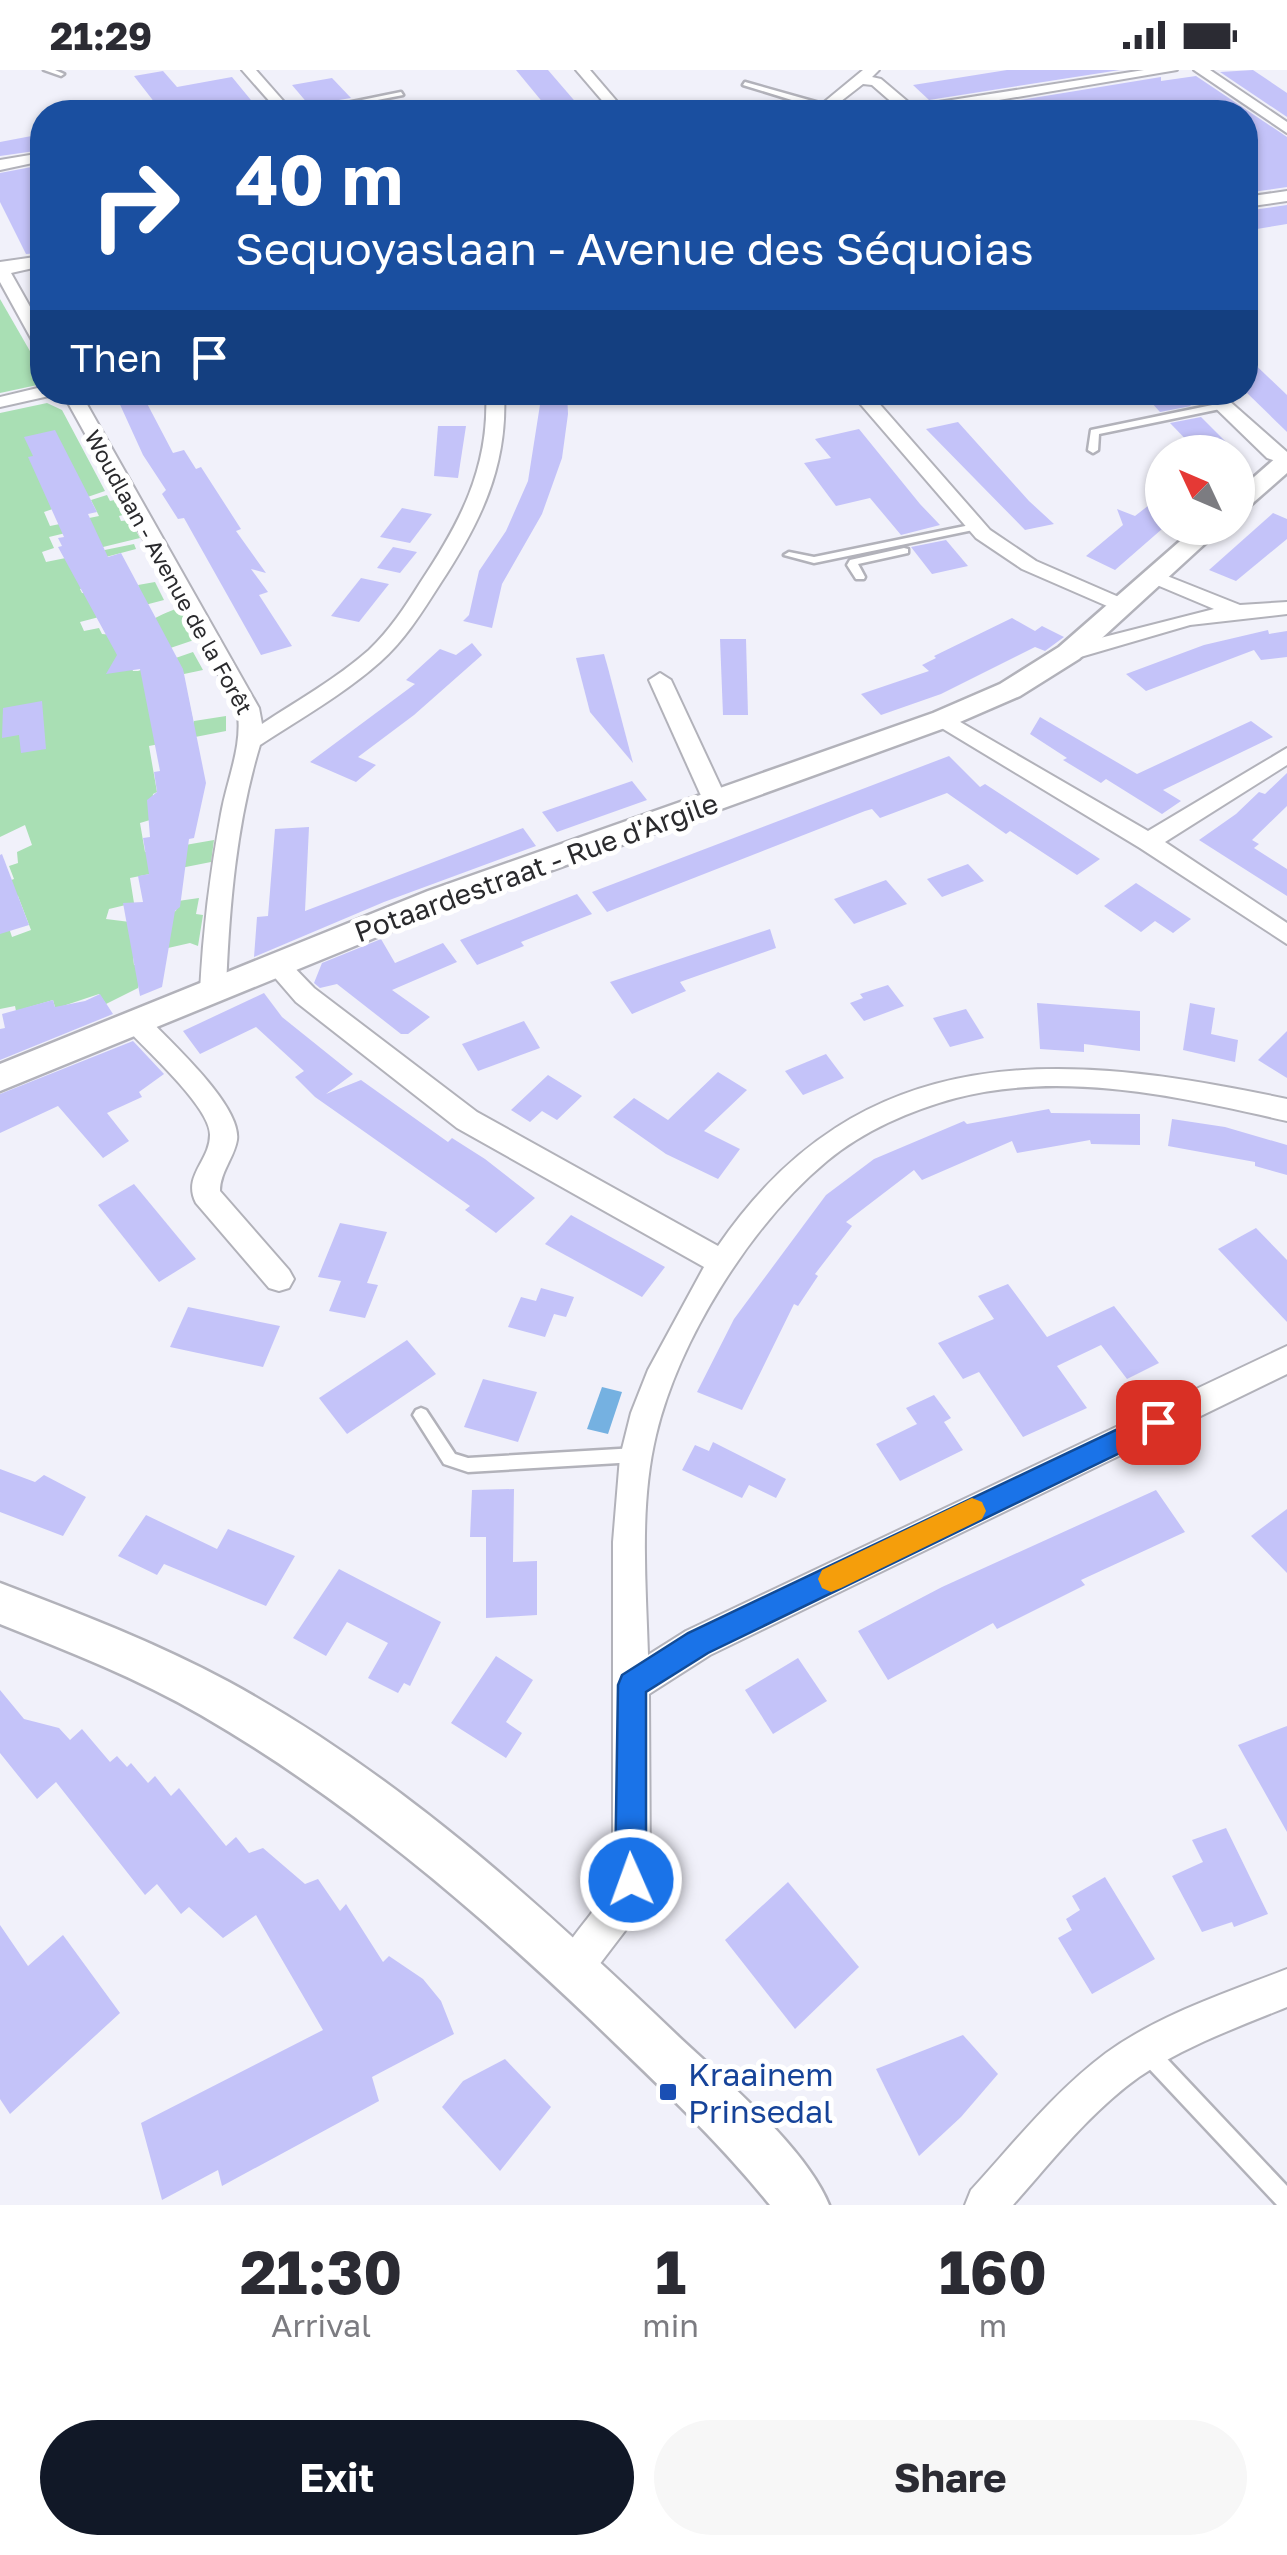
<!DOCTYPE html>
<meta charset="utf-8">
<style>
body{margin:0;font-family:"Golos Text",sans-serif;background:#f7f7f7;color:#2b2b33;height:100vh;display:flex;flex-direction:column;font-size:38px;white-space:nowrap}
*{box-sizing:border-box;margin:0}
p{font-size:32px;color:#7c7c81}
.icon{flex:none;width:55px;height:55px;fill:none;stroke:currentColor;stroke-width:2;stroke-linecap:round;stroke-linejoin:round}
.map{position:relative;height:2135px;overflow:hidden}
.details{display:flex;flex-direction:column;background:#fff;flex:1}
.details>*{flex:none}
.top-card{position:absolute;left:30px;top:30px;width:1228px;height:305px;border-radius:40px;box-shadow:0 2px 8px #0004;background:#1a4fa0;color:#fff;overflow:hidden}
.needle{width:65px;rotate:314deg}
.tools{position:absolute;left:1145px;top:365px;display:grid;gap:20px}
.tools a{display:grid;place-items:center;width:110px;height:110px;border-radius:50%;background:#fff;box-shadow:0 2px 8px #0004;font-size:50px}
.pin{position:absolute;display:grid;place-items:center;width:85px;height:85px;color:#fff;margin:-42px;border-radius:20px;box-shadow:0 5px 15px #0006}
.me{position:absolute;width:110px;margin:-55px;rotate:358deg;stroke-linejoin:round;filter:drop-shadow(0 0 8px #0008)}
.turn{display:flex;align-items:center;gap:35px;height:210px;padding:0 40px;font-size:45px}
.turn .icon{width:130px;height:130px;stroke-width:2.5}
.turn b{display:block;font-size:70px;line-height:85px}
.then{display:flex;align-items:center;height:95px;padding:0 40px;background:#0003;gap:20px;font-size:38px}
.eta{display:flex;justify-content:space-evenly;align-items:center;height:170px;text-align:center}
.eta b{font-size:60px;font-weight:700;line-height:70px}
.cta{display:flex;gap:20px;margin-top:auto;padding:20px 40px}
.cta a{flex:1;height:115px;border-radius:60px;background:#111827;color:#fff;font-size:40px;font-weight:700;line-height:115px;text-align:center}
.cta a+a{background:#f7f7f7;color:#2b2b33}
.status{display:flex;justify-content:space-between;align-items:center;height:70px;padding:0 50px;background:#fff;direction:ltr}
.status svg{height:28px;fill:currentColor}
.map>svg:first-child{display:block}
.green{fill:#a9dfb4}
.water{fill:#75b1e1}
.building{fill:#c4c3f9}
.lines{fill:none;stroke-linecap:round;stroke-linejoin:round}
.service-casing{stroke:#b2b2ba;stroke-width:5}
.minor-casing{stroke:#b2b2ba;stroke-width:4}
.tertiary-casing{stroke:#b2b2ba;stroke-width:5}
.service{fill:#fff;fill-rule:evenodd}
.minor{fill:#fff;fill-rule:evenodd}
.tertiary{fill:#fff;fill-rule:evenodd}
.route{fill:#1a73e8;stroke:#114b97;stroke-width:2.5}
.slow{fill:#f59e0b}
.transit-dot{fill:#1a4fb4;stroke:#fff;stroke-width:4}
.labels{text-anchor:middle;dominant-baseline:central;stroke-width:10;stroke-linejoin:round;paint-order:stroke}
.far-street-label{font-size:22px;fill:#2a2a2d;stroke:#fff}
.street-label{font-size:28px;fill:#2a2a2d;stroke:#fff}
.near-transit-label{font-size:32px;fill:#164399;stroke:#fff;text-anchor:start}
</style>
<div class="status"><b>21:29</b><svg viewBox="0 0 49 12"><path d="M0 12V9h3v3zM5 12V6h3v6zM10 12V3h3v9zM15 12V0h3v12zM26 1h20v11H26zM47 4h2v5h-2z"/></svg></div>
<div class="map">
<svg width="1287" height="2135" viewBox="0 0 1287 2135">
<rect width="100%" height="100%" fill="#f1f1fa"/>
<g class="green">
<path d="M0,229l42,73v12l-42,9z"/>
<path d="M47,333l15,7 43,81 -61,21 6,14 49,-10 -8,-16 16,-5 3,6 9,-2 8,15 -8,2 2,5 9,-1 10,18 -37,9 -29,-16 -25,6 5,11 -12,4 4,10 88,-18 2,5 -49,13 10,22 -17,5 2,4 60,2 -4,-10 17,-3 9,18 -84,22 4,9 15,-3 3,6c24,4 53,-19 77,-26l18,31 -68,23 4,9h5l55,-19 10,18 -19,4 -2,-4 12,55v-4l32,-5v15l-77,15 8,46 -4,2 -3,26 -10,3 5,29 69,-12 -3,22 -81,16 4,25 -25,6 -3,10 24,3 46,-11 2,-10 21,-3 -3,16 7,1 -5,31 -8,-3 -57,13 1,9h9l-5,23 -32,16 -7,-10 -39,13h-5l-2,-7 -37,11 -1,-5 -15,3v-78h10l2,6 19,-7 -13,-34 -18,-12 14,-5 -5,-13 9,-3 -1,-11 15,-7 -7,-20 -25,12v-424z"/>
</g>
<path class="water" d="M602,1317l20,5 -14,42 -21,-5z"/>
<g class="building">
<path d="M516,0h32l31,36 -30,4z"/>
<path d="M1007,0h113l-191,30 -16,-15z"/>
<path d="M1253,0l34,23v24l-67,-45z"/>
<path d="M163,1l14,16 55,-10 23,28 -40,7h-53l-28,-36z"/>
<path d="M1196,6l91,61v50l-42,6v-81h-178l-1,-8 -55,8h-63l213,-35v4z"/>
<path d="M332,8l19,20 -42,7 -17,-20z"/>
<path d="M42,64v16l-42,6v-14z"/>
<path d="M42,95v56l-7,1 7,14v17l-16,1 -26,-52v-29z"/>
<path d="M1287,135v19l-42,7v-20z"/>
<path d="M1245,285l42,40v37l-42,-41z"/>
<path d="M141,322l32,61 11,-3 12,19 5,-2 40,62 -5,2 30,42 -15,-4 17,23 -9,3 33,51 -31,9 -77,-137 -6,1 -16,-25 4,-4 -23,-35 -26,-57z"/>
<path d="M542,322h25l1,22 -6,44 -20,56 -40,70 -10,44 -29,-7 6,-6 10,-44 27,-40 22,-50z"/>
<path d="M1142,322h35l14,14 -31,6z"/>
<path d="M1201,347l35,35h-38l-28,-29z"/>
<path d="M958,352l71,79 25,23 -29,6 -99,-101z"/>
<path d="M438,356h28l-8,52 -24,-2z"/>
<path d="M859,359l61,75 20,21 -39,10 -31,-37 -34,8 -32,-43 27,-5 -16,-19z"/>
<path d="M55,360l42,82 -9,2 20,43 13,-4 62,116 23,114 -12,55 -5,1 -9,68 -5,4 -13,76 -22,9 -17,-93 20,-1 -5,-26 11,-2 -6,-36 7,-1 -3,-37 10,-8 -3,-20 6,-1 -20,-102 -34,5 11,-19 -59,-108 4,-1 -4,-8 6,-1 -36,-80 5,-1 -9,-19z"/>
<path d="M1162,425v34l-47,41 -29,-14 37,-31 -6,-16 18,7z"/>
<path d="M402,438l30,6 -22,29 -30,-6z"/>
<path d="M1273,443l14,6v20l-51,42 -27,-11z"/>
<path d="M946,470l22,26 -36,8 -21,-27z"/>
<path d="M393,477l24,5 -17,21 -23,-5z"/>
<path d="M361,508l28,6 -30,38 -28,-6z"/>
<path d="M1012,548l23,13 7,-5 22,11 -19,14 -10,-4 -94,47 -60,21 -20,-21 68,-23 -7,-6 14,-7 -2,-2z"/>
<path d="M1268,560l1,4 18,-3v26l-26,3 -7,-10 -108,41 -20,-17 78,-29z"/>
<path d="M720,569h26l2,76h-25z"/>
<path d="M472,573l10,12 -68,60 -56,42 18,8 -20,17 -46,-20 105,-78 -9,-4 34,-31 16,6z"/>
<path d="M604,584l4,14 25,95 -43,-51 -14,-54z"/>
<path d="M42,631l4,48 -25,4 -2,-18 -17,3 1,-30z"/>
<path d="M1040,647l97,57 114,-53 22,16 -110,53 18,11 -19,13 -56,-35 -5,4 -38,-23 4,-2 -37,-24z"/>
<path d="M949,686l31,31 5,-3 115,75 -23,16 -67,-44 -4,3 -59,-41 -67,25 -8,-9 -7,2 -258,101 -15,-20z"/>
<path d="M1287,703v33l-35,34 7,4 -5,4 33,21v27l-88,-56 37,-26 23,-22 6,2z"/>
<path d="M632,711l15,19 -90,32 -15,-20z"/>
<path d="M309,757l-4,84 218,-83 13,18 -152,56 -130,55 3,-40 11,-1 7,-87z"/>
<path d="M2,784l27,71 -29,9v-79z"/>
<path d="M968,794l16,17 -42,16 -15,-18z"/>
<path d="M886,810l21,24 -53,20 -20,-25z"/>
<path d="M1136,813l55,36 -18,14 -18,-12 -14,11 -37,-26z"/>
<path d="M577,824l15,20 -71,28 3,4 -47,19 -17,-25z"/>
<path d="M770,859l6,19 -96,34 6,9 -54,23 -22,-32z"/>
<path d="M381,869l14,24 48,-20 14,19 -65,28 38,27 -22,17h-7l-64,-50 -17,4 -6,-5 8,-20z"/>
<path d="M888,915l16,21 -40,15 -14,-18 13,-5 -3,-4z"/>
<path d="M264,923l18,24 71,57 -27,20 35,-14 87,62 4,-4 33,21 50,39 -39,35 -31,-23 5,-4 -155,-109 -20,-20 9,-6 -48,-44 -56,27 -17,-23z"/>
<path d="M100,924l13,20 -113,46v-31l5,-1 -3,-14 51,-14 2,7 30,-6z"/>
<path d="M1037,933l103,8v40l-56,-7v8l-44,-3z"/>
<path d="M1190,933l25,5 -4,26 27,6 -3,22 -52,-12z"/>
<path d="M966,939l18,29 -34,9 -17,-29z"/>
<path d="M524,951l16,27 -62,23 -16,-27z"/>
<path d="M1287,961v47l-29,-18z"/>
<path d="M133,971l31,33 -25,18 3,5 -35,16 22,28 -26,17 -45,-52 -58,27v-39z"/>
<path d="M826,984l18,24 -41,17 -18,-24z"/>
<path d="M718,1002l29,18 -43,41 36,18 -22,30 -52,-25 -53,-37 21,-19 34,22z"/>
<path d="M548,1005l34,21 -25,24 -15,-9 -12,11 -19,-12z"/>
<path d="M1049,1039l2,4 89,1v31l-49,-1 -1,-4 -73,13 -5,-12 -90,39 -8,-10 -68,52 6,4 -37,48 3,2 -20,30 -4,-2 -52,106 -45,-18 37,-73 92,-124 48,-36 90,-38 3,3z"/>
<path d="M1172,1049l53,8 62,18v30l-32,-9v-4l-87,-16z"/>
<path d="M134,1114l62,75 -37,23 -61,-77z"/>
<path d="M571,1145l94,52 -23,30 -97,-53z"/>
<path d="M340,1153l47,9 -20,51 11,2 -13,33 -36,-7 12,-30 -23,-4z"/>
<path d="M1256,1158l31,32v62l-69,-73z"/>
<path d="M1008,1214l39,53 67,-31 45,57 -32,16 -26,-34 -44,21 30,42 -64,29 -44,-65 -16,7 -25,-36 56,-24 -16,-23z"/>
<path d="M541,1218l33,9 -8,20 -12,-3 -9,23 -37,-10 13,-30 15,4z"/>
<path d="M188,1237l92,19 -17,41 -93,-20z"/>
<path d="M407,1270l29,34 -89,60 -28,-36z"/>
<path d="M483,1309l54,13 -19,50 -54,-15z"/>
<path d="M934,1325l17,23 -7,4 19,28 -63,31 -24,-37 41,-20 -11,-16z"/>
<path d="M713,1372l73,37 -10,19 -27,-13 -7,13 -60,-28 13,-25 14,6z"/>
<path d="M0,1399l35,13 9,-7 42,22 -23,39 -63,-24z"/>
<path d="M514,1419l-1,73 24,-1v54l-51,3v-81h-16l2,-47z"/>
<path d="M1156,1420l29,42 -104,48 4,5 -88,44 -4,-6 -105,57 -30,-49 84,-44z"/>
<path d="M1287,1439v64l-36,-37z"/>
<path d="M146,1445l71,34 11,-20 67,27 -29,50 -102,-42 -7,11 -39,-19z"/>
<path d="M339,1499l102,53 -31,64 -6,-3 -6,10 -30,-15 20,-35 -41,-21 -21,34 -33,-18z"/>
<path d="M496,1586l37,24 -27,42 16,11 -16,25 -55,-35z"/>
<path d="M798,1588l29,43 -54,33 -28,-44z"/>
<path d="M0,1620l24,29 35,9 11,12 12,-11 28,33 7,-6 10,11 4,-4 17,20 7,-7 16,20 8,-8 47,58 10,-9 13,16 14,-5 42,36 13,-5 22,32 6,-7 37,58 6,-6 34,23 18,22 13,33 -82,43 7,24 -157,85 -4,-16 -56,30 -21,-77 182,-93 -67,-115 -33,23 -34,-31 -8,7 -24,-30 -12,11 -89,-113 -19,17 -37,-46z"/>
<path d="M1287,1656v106l-49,-87z"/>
<path d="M1226,1758l42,86 -34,13 -2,-5 -30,10 -30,-56 31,-14 -11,-22z"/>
<path d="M1105,1807l50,82 -63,35 -34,-56 14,-8 -6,-11 14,-9 -8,-14z"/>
<path d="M788,1812l71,85 -64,62 -70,-89z"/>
<path d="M0,1855l28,41 35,-31 57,78 -110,101 -10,-15z"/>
<path d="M963,1965l35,39 -37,43 -42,39 -43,-87z"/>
<path d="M505,1989l46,48 -51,64 -58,-64 21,-26z"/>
</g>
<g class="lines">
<defs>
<g id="service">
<path d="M44,0h11l9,4 -3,2z"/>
<path d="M745,12l85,24 1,2 -7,2 -81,-25z"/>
<path d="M401,22l2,3 -87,17h-13z"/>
<path d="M1222,333l3,1v4l-126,26 -1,16 -5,3 -5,-3 3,-20z"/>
<path d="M975,454l5,3 -2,2 -164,34 -30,-8 5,-3 25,5z"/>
<path d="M904,478l4,1v4l-50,11 7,13 -1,2h-8l-9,-14 3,-5z"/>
<path d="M421,1338l5,2 29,44 13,4 168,-10 6,2 2,5 -2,5 -6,2 -168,10 -24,-8 -31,-49 3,-5z"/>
<path d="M1147,1972l7,3 133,141v19h-10l-137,-146 -3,-7 3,-7z"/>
</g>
<g id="minor">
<path d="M242,0h14l37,42h-14z"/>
<path d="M576,0h14l36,42h-14z"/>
<path d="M863,0h16l-7,7 9,2 32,27 231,-36h33l-249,42h-25l-31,-27 -9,-1 -36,28h-15z"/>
<path d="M1194,0h16l77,52v11z"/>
<path d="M42,83v8l-42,9v-10z"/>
<path d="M1287,121v10l-42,6v-10z"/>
<path d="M42,186v10l-31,7 31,55v19l-9,-5 -33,-60v-20z"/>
<path d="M42,317v5h10l-3,4 -49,11v-10z"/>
<path d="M62,322h18l179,316 3,16c36,-24 74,-45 107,-74 21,-20 36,-43 51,-67 40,-60 70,-116 66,-191h18c4,75 -24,131 -64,192 -18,28 -35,56 -60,78 -36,32 -80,57 -120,83 -24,79 -31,164 -34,246l-4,7h-18l-4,-7c3,-60 10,-118 21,-177 6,-35 23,-70 16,-106z"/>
<path d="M850,322h19l121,138 46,31 92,40 3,4 -3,4h-14l-92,-40 -46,-31z"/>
<path d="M1199,322h20l68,60v13l-20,-7z"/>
<path d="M1152,500l88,35 47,-3v12l-97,11 -113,33h-16l-3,-5 3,-5 153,-39 -69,-29v-8z"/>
<path d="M660,603l11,7 56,120 -4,5h-16l-4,-5 -54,-120z"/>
<path d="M943,642l205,119 139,-83v17l-122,77 122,81v21l-147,-96 -205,-124 -3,-5z"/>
<path d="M277,886l9,3 28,29 163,124 241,134c144,-210 345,-195 569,-147v22c-106,-24 -223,-51 -331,-23 -45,12 -93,33 -129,63 -76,63 -148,178 -171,274 -17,71 -10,148 -8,220l38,-24 601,-285v28l-577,281 -61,39 1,186 -19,43 -45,59 -13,6 -13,-6 -6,-13c14,-33 44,-57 59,-90v-337l7,-85 11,-44 17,-43 56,-103 -247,-139 -161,-126 -32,-37 4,-6z"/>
<path d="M136,942l9,3c23,25 97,90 92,125 -3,18 -17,32 -17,51l69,79 5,9 -5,9 -10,3 -10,-3 -73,-85c-14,-27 14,-42 14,-68 1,-27 -64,-85 -83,-106l-4,-7 4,-7z"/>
<path d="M1287,1899v38c-51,21 -102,39 -148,70 -49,35 -86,83 -126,128h-48l6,-15c43,-47 83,-98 135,-137 54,-39 120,-60 181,-84z"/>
</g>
<g id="tertiary">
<path d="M1287,383v20l-40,35 -9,2v-19l41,-36z"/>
<path d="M1195,458h27l-143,131 -59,37 -67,29 -503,182 -450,184v-27l428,-173 505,-178 67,-29 59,-37z"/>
<path d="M0,1513c78,30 155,59 229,99 169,92 312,223 450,355 46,43 127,111 150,168h-59c-54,-67 -118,-126 -180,-186 -120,-114 -246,-221 -389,-304 -64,-37 -133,-64 -201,-91z"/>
</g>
</defs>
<use href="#service" class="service-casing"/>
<use href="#minor" class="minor-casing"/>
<use href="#tertiary" class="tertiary-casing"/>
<use href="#service" class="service"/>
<use href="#minor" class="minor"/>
<use href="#tertiary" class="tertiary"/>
</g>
<path class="route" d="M1158,1340l9,4 3,8 -3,8 -459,223 -62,39v188l-4,11 -11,5 -11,-5 -5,-11 3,-195 4,-10 66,-42z"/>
<path class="slow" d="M972,1428l10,4 4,9 -4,8 -141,69 -10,4 -9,-4 -4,-9 4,-9z"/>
<rect class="transit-dot" x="658" y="2012" width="20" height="20" rx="5"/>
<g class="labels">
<g class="far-street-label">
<text transform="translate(169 502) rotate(61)">Woudlaan - Avenue de la Forêt</text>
</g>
<g class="street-label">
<text transform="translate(536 797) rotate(-20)">Potaardestraat - Rue d'Argile</text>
</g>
<g class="near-transit-label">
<text x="688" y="2004">Kraainem<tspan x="688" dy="37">Prinsedal</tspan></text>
</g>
</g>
</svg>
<div class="tools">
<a><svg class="needle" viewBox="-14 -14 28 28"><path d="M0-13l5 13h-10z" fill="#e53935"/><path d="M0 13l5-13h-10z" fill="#7c7c81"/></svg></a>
</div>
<div class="pin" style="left:1158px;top:1352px;background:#d93025"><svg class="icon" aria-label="arrive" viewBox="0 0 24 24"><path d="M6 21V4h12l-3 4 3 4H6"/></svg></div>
<svg class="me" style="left:631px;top:1810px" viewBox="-20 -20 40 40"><circle r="17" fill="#1a73e8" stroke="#fff" stroke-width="3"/><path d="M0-11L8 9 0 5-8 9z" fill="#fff"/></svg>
<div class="top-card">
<div class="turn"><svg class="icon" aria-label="right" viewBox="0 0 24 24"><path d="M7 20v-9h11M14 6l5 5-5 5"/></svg><div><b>40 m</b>Sequoyaslaan - Avenue des Séquoias</div></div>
<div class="then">Then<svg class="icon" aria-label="arrive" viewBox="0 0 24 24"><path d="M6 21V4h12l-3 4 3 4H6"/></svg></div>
</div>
</div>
<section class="details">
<div class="eta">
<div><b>21:30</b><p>Arrival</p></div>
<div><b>1</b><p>min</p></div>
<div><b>160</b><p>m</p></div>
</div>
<div class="cta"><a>Exit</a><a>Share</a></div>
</section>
